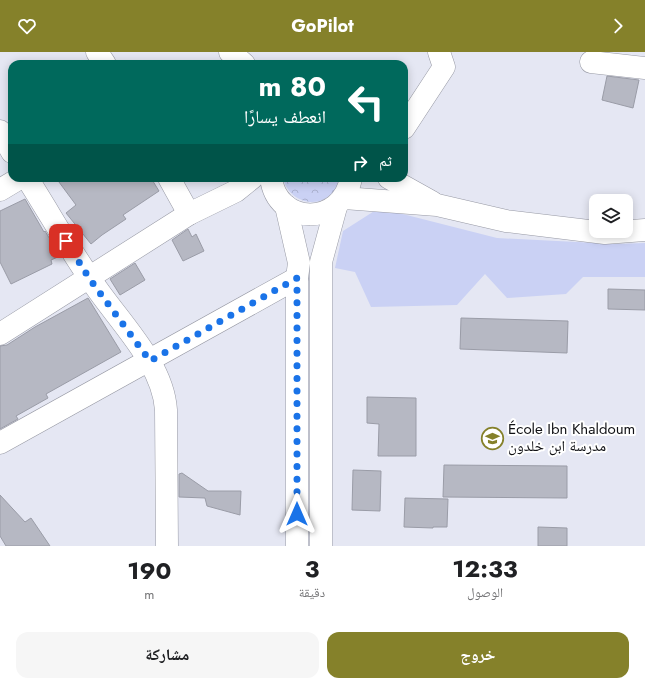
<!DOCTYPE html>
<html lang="ar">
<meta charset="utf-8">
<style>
body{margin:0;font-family:Jost,"Noto Naskh Arabic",sans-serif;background:#f6f6f6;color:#202124;direction:rtl;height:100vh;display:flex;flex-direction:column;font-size:15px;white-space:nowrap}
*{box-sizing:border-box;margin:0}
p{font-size:13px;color:#757577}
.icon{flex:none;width:22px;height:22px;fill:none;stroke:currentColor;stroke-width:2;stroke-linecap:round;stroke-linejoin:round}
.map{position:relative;height:494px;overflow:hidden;direction:ltr}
.details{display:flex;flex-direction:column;background:#fff;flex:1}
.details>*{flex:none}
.guide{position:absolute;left:8px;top:8px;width:400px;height:122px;border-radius:12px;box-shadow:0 2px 10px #0003;direction:rtl;background:#00695c;color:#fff;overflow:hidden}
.buttons{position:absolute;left:589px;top:142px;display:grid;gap:8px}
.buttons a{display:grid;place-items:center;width:44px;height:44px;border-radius:8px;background:#fff;box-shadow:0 2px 10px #0003;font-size:20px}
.pin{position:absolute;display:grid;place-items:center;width:34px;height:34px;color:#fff;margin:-17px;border-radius:8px;box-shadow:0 2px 6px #0006}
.me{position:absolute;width:44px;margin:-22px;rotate:0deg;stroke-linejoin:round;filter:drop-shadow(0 0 3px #0008)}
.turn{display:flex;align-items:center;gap:14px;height:84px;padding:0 16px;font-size:18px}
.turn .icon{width:52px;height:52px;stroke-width:2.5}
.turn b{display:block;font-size:28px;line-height:34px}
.then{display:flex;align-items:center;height:38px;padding:0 16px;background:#0003;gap:8px;font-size:15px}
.eta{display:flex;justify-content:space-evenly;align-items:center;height:68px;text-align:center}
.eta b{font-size:24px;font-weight:700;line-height:28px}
.cta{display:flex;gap:8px;margin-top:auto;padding:8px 16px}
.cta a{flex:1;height:46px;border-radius:12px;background:#85812a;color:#fff;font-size:16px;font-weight:700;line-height:46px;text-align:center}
.cta a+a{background:#f6f6f6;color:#202124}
header{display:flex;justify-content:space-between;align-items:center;height:52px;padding:0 16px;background:#85812a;color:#fff;font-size:18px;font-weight:700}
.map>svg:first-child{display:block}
.green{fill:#cad1f4}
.park{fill:url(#park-crowns)}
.building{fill:#b6b8c3;stroke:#9a9ca7}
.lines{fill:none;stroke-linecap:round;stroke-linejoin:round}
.minor-casing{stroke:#9799a4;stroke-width:23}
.tertiary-casing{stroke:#9799a4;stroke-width:23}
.secondary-casing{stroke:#9799a4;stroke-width:23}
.minor{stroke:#fff;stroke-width:22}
.tertiary{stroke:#fff;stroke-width:22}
.secondary{stroke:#fff;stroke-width:22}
.route{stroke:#1a73e8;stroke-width:7;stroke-dasharray:0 12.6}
.labels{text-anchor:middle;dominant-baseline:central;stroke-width:4;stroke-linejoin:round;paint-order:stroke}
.poi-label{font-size:15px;fill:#101115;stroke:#fff;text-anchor:start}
</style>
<header><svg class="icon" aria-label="forward" viewBox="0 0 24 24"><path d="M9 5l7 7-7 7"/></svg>GoPilot<svg class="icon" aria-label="heart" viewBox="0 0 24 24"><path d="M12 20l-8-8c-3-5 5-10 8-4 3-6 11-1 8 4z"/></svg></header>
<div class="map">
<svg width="645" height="494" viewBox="0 0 645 494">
<defs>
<pattern id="park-crowns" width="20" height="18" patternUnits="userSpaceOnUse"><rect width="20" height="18" fill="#cad1f4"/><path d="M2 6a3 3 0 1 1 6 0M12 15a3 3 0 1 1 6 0" fill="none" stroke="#acb2d0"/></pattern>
</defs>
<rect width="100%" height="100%" fill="#e5e7f3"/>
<path class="green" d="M379,156l118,30 119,6 29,-1v34h-62l-17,17 -59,4 -22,-24 -28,31 -86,2 -16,-35 -20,-4 8,-37z"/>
<path class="park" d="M283,126h57c-2,5 -3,11 -7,14 -16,19 -45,9 -50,-14z"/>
<g class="building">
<path d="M607,24l32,4 -6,28 -31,-8z"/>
<path d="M56,126h95l8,13 -36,24 3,4 -24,16 -11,9 -25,-31 10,-8z"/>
<path d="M25,147l19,33 1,-1 15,25 -9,4 1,4 -41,20 -11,-22v-51z"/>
<path d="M188,177l4,8 4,-3 8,17 -21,10 -11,-21z"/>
<path d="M135,211l10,17 -25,15 -10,-16z"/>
<path d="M608,237l37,1v20l-37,-1z"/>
<path d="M88,246l33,54 -75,42 2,4 -32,18 2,3 -18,10v-83l7,-1 28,-18z"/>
<path d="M461,266l107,3 -1,32 -107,-4z"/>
<path d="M367,345l49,1v58h-38l1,-32 -12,-1z"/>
<path d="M444,413l123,1v32l-124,-1z"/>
<path d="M353,418l28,1 -1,40 -28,-1z"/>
<path d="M182,421l26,18h33l-1,24 -33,-9 -2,-8 -26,-1v-23z"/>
<path d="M0,443l25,27 6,-4 19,28h-44l-6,-10z"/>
<path d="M405,446l43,1 -1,28h-14v1l-29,-1z"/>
<path d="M538,475l29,1v18h-29z"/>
</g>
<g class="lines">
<defs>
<g id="minor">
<path d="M97,0l8,12"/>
<path d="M591,10l54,6"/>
<path d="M404,76l40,-61 -5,-15"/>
<path d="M0,79l12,21"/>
<path d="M27,126c21,33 40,67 62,99 25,40 74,84 77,133l1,136"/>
<path d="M169,126l20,36"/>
<path d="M0,138l20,-12"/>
<path d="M0,282l189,-120 47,-23 16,-13"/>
<path d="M0,391l297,-165"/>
</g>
<path id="tertiary" d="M230,0l14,12"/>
<g id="secondary">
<path d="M271,126c6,48 71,49 80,0"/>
<path d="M389,126l43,24"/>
<path d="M344,146l93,7 69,16 99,12 40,-3"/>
<path d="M286,154l13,57 -2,15v268"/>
<path d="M321,494v-284l15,-55"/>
</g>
</defs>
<use href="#minor" class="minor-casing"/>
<use href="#tertiary" class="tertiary-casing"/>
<use href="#secondary" class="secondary-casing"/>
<use href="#minor" class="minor"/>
<use href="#tertiary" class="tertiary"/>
<use href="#secondary" class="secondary"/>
</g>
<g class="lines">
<path class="route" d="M66,189l23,37 61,83 147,-83v236"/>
</g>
<defs>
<symbol id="school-ring" viewBox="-11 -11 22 22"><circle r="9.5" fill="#fff" stroke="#85812a" stroke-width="1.5"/><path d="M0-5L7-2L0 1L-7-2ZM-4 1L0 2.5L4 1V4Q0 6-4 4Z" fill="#85812a"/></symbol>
</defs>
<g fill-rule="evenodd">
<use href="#school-ring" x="480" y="374" width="25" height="25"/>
</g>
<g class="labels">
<g class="poi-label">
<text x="508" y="377">École Ibn Khaldoum<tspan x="508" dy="17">مدرسة ابن خلدون</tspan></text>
</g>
</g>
</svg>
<div class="buttons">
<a><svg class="icon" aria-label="layers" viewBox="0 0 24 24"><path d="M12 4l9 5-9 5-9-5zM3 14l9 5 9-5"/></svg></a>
</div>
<div class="pin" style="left:66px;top:189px;background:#d93025"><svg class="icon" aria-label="arrive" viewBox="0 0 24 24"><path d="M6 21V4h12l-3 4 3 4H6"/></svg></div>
<svg class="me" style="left:297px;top:462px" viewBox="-20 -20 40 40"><path d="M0-17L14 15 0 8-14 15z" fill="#1a73e8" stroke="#fff" stroke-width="4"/></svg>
<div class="guide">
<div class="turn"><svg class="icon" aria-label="left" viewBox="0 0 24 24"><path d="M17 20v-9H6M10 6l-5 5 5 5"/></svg><div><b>80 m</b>انعطف يسارًا</div></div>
<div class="then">ثم<svg class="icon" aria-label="right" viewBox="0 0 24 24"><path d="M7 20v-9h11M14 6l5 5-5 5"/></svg></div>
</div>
</div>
<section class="details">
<div class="eta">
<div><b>12:33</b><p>الوصول</p></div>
<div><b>3</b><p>دقيقة</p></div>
<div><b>190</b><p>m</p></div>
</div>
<div class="cta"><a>خروج</a><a>مشاركة</a></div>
</section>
